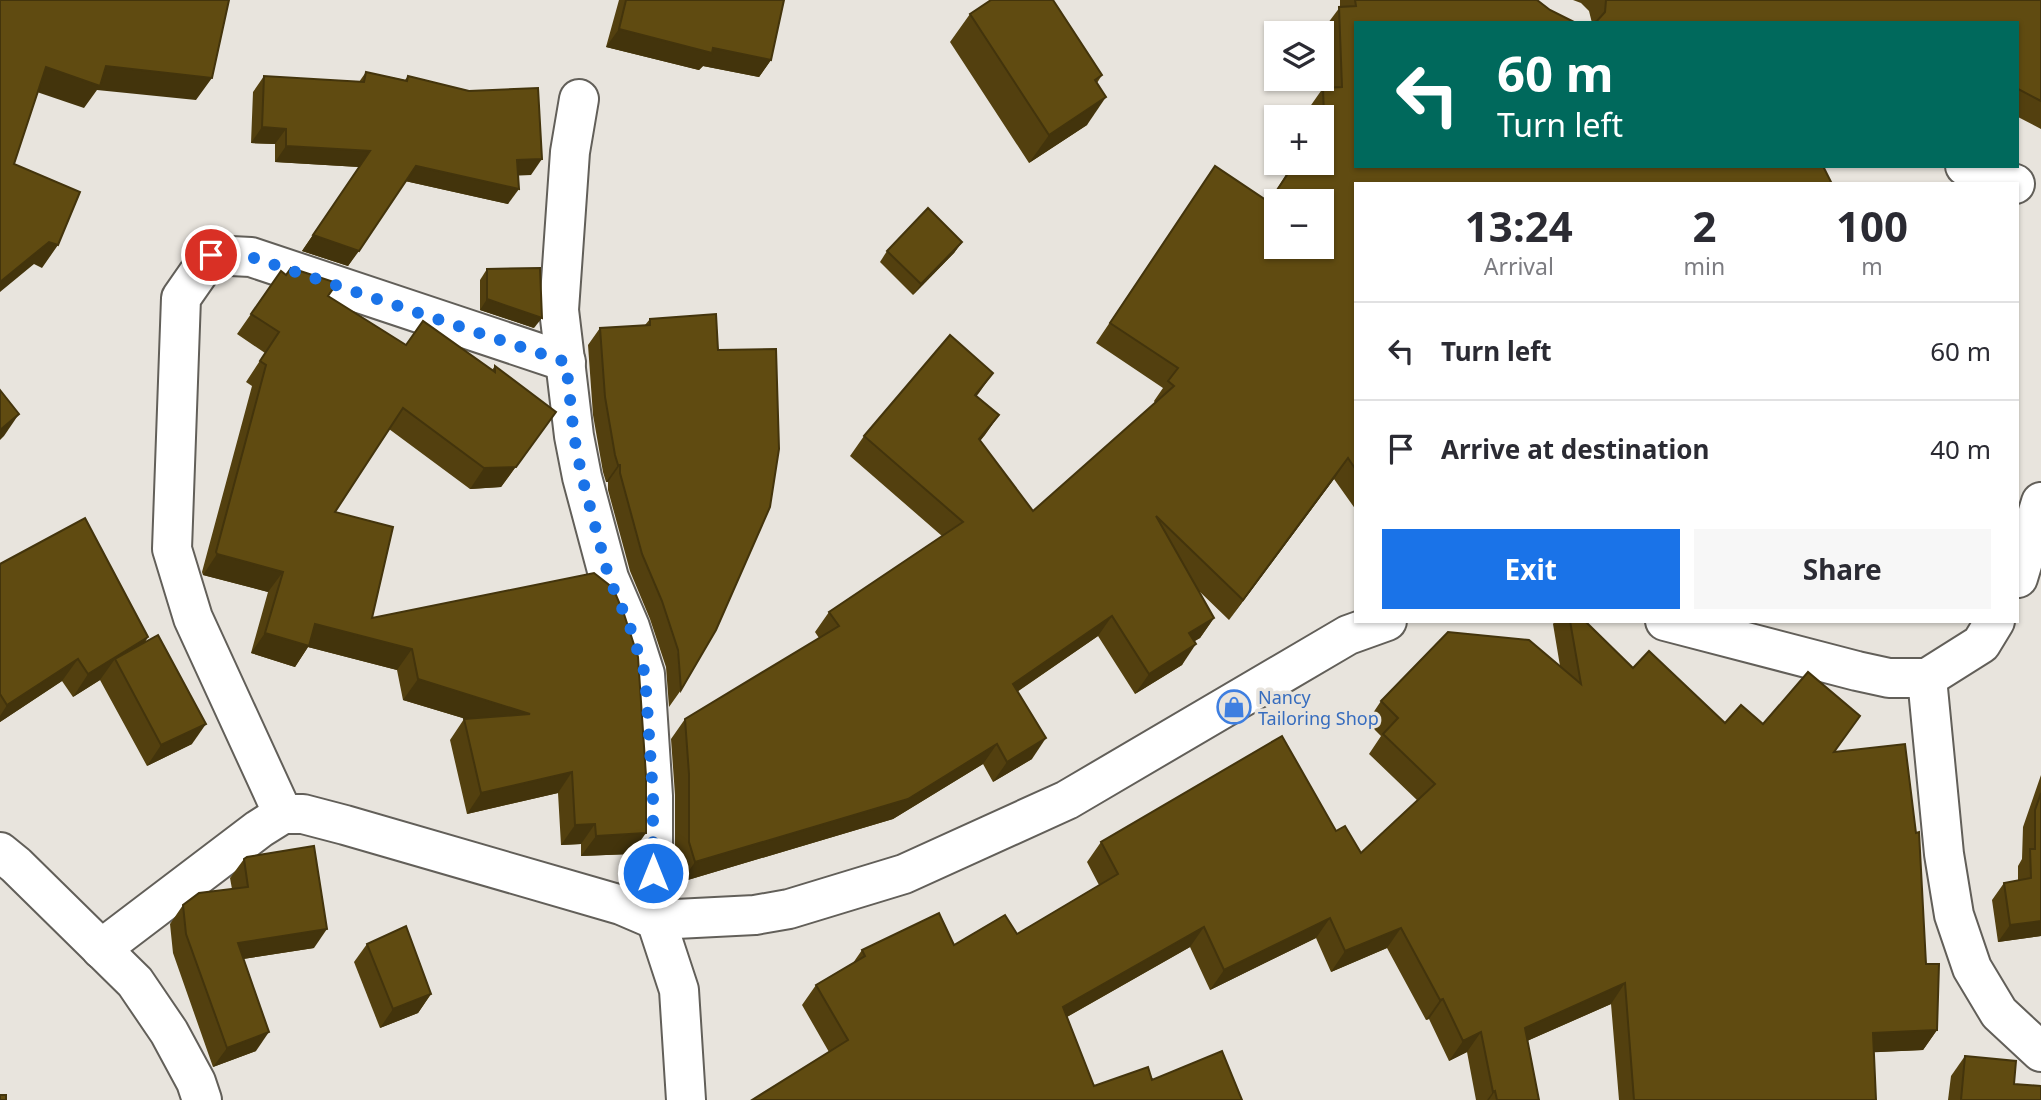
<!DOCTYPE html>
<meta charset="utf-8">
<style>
body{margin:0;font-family:"Noto Sans",sans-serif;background:#f7f7f7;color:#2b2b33;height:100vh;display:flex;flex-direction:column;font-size:26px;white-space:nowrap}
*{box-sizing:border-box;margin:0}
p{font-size:23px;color:#7c7c81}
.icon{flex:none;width:38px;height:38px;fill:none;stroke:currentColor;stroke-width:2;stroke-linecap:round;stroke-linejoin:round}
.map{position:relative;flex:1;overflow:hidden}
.sheet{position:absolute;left:1354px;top:182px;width:665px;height:441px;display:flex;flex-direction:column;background:#fff;border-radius:0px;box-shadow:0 2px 5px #0004}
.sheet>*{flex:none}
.top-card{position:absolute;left:1354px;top:21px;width:665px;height:147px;border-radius:0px;box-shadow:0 2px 5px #0004;background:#00695c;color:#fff;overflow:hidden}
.buttons{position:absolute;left:1264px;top:21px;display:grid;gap:14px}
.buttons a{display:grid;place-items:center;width:70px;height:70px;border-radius:0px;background:#fff;box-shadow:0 2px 5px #0004;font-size:35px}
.pin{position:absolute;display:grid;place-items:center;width:60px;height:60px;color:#fff;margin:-30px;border:4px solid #fff;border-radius:50%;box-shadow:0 2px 7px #0007}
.me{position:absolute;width:77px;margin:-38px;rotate:0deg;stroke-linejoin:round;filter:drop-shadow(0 0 5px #0008)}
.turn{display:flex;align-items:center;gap:24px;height:147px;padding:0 28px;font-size:32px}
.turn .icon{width:91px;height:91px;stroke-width:2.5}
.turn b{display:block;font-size:49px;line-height:60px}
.eta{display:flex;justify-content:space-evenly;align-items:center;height:119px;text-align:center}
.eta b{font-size:42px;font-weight:700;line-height:49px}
.action{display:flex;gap:14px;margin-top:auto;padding:14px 28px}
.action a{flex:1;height:80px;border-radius:0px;background:#1a73e8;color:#fff;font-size:28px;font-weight:700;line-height:80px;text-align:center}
.action a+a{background:#f7f7f7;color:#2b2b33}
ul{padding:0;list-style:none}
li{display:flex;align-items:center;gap:21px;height:98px;padding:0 28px;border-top:2px solid #e1e1e2}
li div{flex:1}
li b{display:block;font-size:26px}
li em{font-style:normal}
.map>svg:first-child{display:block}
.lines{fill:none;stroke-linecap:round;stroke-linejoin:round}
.minor-casing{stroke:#625f59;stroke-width:42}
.minor{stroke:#fff;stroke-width:38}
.wall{fill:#53400f}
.shaded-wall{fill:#43340c}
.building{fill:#604b11;stroke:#43340c;stroke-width:2;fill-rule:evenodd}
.route{stroke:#1a73e8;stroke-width:12;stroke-dasharray:0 21.6}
.labels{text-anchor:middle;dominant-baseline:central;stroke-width:7;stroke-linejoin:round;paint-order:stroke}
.shop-label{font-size:18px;fill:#366cbe;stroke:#e8e4dd;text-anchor:start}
</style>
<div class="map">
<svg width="2041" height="1100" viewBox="0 0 2041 1100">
<rect width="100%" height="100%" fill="#e8e4dd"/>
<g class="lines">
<defs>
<g id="minor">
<path d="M579,99l-9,53 -11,158 15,126 8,41 27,101 21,49 15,47 8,122v98l3,26 23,70 7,110"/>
<path d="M1965,166l50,18"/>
<path d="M2018,578l23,-76"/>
<path d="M1665,621l192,50 32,7h38l54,-34 14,-23"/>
<path d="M1927,678l17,176 10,61 18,53 27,45 42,39"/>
<path d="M283,814l-90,-196 -21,-69 9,-251 30,-43 40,2 315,105"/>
<path d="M0,852l16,13 119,117 34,50 27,50 6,18"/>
<path d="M101,949l158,-120 24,-15h20l42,11 276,80 35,15 99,-5 34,-6 115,-35 163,-74 281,-165 39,-14"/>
</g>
</defs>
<use href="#minor" class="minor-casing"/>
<use href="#minor" class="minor"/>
</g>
<g class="wall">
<path d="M619,0h165l-13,60 -12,17 -56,-11 -4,4 -93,-23z"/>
<path d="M1340,0h197l-181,184v326l-22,-31 -105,141 -30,-29 15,27 -14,20 -6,3 -12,24 -47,29 -37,-58 -81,56 15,67 -39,23 -10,-18 -90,55 -212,63 -6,-20v-67l-4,-56 14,-20 134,-81 -4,-6 14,-20 113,-76 -92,-80 14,-20 135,-21 -19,26 53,70 122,-108 -1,-2 9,-13 -67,-45 119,-177 54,36 24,-39h28v-46h-11l-1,-9 14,-20h4l-2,-61 15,-20z"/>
<path d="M1573,0h468v129l-23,-12v-94h-426l-3,-12 -8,-8z"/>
<path d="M970,14l132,61 -5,8 -10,42 -58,38 -79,-121z"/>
<path d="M366,72l39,8 3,-4 123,99h-13l-10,29 -103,-23 -57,85 -46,-15 57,-84 -84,-5v-18l-24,-1 2,-51 11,-16 95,6z"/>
<path d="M962,242l-8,11 -41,42 -33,-33 7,-11z"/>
<path d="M487,269l47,59 -54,-18v-30z"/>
<path d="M281,271l5,4 42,21 78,49 86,25 3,-4 46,66 -40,55 -31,2 -81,-60 -54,83 37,106 222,-45 37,281 -50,2v-12l-20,1 -3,-52 -91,21 -17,-74 14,-21h2l-63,-19 -6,-30 -89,-23 -13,20 -44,-14 17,-61 -65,-17 -1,-3 50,-186 -6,-4 19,-29 -28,-19z"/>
<path d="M650,319l31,371 -12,17 -3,-40 -16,-48 -20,-48 -22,-81v-8h-2l-3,-10 -10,-57 -5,-70 12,-17 45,-3z"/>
<path d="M0,564l148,73 -3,5 47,102 -45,22 -47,-86 -27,17 -11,-16 -62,41z"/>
<path d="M1555,621h30l48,47 92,55 38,1 72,28 91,212 11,66 -14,20 -49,2 2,48h-257l-8,-96 -84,37 12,59h-63l-9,-48 -18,9 -20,-42 -3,1 -39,-72 -56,24 -15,-34 -106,52 -20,-43 -123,70 27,69 58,-6 90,20h-490l77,-48 -27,-47 14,-20 37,-22 9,-13 92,-5 63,-11 82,-49 -12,-23 14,-20 235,-11 25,22 57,-52 -49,-47 12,-18 -14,-14 14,-21 179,-35 -7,-42z"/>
<path d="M2041,775v161l-43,6 -6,-42 12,-17 14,-3v-14l4,-7 1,-32z"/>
<path d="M244,859l70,89 -71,11 13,92 -43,16 -40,-114 -3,-29 13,-19 49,-16 -2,-11z"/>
<path d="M367,944l64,50 -13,19 -38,15 -26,-66z"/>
<path d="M1965,1056l49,28 27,16h-93l3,-24z"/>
</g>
<g class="shaded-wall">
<path d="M619,29l94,19 58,12 -12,17 -56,-11 -4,4 -93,-23z"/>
<path d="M106,66l106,12 -16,22 -99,-10 -13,18 -53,-18 15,-23z"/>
<path d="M1106,97l-19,28 -58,38 20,-28z"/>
<path d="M262,127l24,2 -11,15 -24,-1z"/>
<path d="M286,146l84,5 -11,16 -84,-5z"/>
<path d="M542,159l-11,16 -25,1 11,-16z"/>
<path d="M416,166l103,23 -11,15 -103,-23z"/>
<path d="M313,235l46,16 -11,15 -46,-15z"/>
<path d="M49,242l9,3 -16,23 -8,-4 -34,28v-10z"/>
<path d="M962,242l-8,11 -41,42 8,-11z"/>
<path d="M487,299l55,19 -8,10 -54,-18z"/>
<path d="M993,373l-14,20 -18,22 14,-20z"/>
<path d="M19,414l-15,22 -4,4v-10z"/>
<path d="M999,415l-14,20 -20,24 14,-20z"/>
<path d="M541,432l-40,55 -31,2 14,-21z"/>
<path d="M1348,458l-14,21 -105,141 14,-20z"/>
<path d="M618,465h2l-12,17h-2z"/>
<path d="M217,554l66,18 -15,20 -65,-17z"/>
<path d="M1112,616l-14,20 -99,68 14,-20z"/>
<path d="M1214,618l-14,20 -25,15 14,-20z"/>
<path d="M315,624l97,25 -15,21 -89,-23 -13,20 -44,-14 14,-20z"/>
<path d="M148,637l-15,22h-18l-15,21 -27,17 15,-23z"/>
<path d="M1196,644l-14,21 -47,29 14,-20z"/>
<path d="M78,659l-16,22 -62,41v-6l7,-11z"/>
<path d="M418,679l112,35 -14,20 -113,-34z"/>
<path d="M206,724l-14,20 -45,22 14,-21z"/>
<path d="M1046,738l-14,21 -39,23 14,-20z"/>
<path d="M997,744l-14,20 -90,55 -212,63 14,-20z"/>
<path d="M572,772l-14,21 -91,21 14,-21z"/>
<path d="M595,824l-14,20 -20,1 14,-20z"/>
<path d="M646,833l-15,21 -50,2 15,-20z"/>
<path d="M1330,918l-14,20 -106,52 14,-20z"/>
<path d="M2041,921v15l-43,6 12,-17z"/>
<path d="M1204,927l-14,20 -141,80 14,-20z"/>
<path d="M1401,928l-14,20 -56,24 14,-21z"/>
<path d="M327,929l-13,19 -90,14 14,-19z"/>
<path d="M1625,983l-14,21 -100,44 14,-20z"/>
<path d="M431,994l-13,19 -38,15 13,-19z"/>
<path d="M1443,999l-14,20 -3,1 14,-20z"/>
<path d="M1937,1030l-14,20 -64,3 14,-20z"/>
<path d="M269,1032l-13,19 -43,16 14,-19z"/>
<path d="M1481,1032l-14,20 -18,9 14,-20z"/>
<path d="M1495,1091l-6,9h-2l6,-8z"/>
</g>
<g class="building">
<path d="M0,0h229l-17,78 -106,-12 -6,20 -54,-19 -32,97 66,28 -22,53 -9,-3 -49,40z"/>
<path d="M626,0h158l-13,60 -58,-12 -1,5 -93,-24z"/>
<path d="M991,0h62l49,75 -7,5 11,17 -57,38 -79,-121z"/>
<path d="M1355,0h182l13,10 26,13h-220v143h467l9,18h-476v286l-8,-12 -105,142 -87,-84 58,102 -25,15 7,11 -47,30 -37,-58 -99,68 33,54 -39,24 -10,-18 -89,55 -213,63 -6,-20v-68l-4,-55 154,-93 -10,-14 134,-90 -99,-86 86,-101 43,38 -18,22 24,20 -20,24 54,72 141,-125 -6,-5 10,-13 -68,-45 105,-157 54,36 26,-39h26v-42l3,-4 -1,-29 19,-1 -3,-80 17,-1zM1276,201h45v46h-45z"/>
<path d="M1606,0h435v101l-23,-12v-66h-426l5,-2 8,-9z"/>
<path d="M366,72l41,9 1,-5 61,15 69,-3 4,71 -25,1 2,29 -103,-23 -57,85 -46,-16 57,-84 -84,-5v-17l-24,-2 2,-51 100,6z"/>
<path d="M928,208l34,34 -41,42 -34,-33z"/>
<path d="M291,268l46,15 -9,13 78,49 17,-24 72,51v-6l61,46 -40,55 -32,1 -81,-60 -68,104 58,15 -21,91 222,-45 19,15 11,26 14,43 8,119v57l-50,3 -1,-12 -20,1 -3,-53 -91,21 -17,-74 66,-5 -112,-35 -6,-30 -97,-25 -6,22 -44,-13 18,-61 -66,-18 -1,-2 50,-187 -6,-4 19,-29 -28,-18 30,-43 5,4z"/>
<path d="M540,268l2,50 -55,-19v-30z"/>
<path d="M716,314l2,36 58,-1 3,100 -9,58 -54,123 -35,60 -3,-40 -16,-49 -20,-47 -22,-81v-8h-2l-3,-10 -10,-58 -5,-69 50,-3v-6z"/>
<path d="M0,390l19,24 -19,16z"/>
<path d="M85,518l63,119 -60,37 -10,-15 -71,46 -7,-11v-130z"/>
<path d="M1570,621h15l48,47 16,-17 76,72 16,-18 22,19 45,-52 52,44 -26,36 71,-8 11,89 3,-1 7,132h13l-2,66 -64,3 3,67h-242l-9,-117 -100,45 14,72h-42l-2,-9 -2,1 -12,-60 -18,9 -20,-42 -3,1 -39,-72 -56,23 -15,-33 -106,52 -20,-43 -141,80 31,79 54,-19 4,13 70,-29 20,49h-490l96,-60 -32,-55 49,-29 -3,-6 77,-37 15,32 51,-30 12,19 101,-60 -17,-32 181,-106 54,95 9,-5 16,27 74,-69 -52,-50 15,-16 -17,-17 67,-69 81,8 52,44z"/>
<path d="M158,635l48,89 -45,21 -46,-86z"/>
<path d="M2041,793v128l-31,4 -6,-42 27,-5 -1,-29h5v-39z"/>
<path d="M314,846l13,83 -89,14 31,89 -42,16 -41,-114 -3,-29 16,-12 49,-6 -4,-28 3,-2z"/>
<path d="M406,926l25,68 -38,15 -26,-65z"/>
<path d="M1965,1056l51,5 -2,23 27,2v14h-80z"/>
<rect x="0" y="1095" width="6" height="5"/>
</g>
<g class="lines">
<path class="route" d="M211,255l40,2 315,105 8,74 8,41 27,101 21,49 15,47 8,122v77"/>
</g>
<defs>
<symbol id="shop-ring" viewBox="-11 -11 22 22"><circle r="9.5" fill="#e8e4dd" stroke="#3f7fe0" stroke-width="1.5"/><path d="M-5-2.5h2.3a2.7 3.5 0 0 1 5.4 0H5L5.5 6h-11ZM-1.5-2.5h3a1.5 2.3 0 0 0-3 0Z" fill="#3f7fe0"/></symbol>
</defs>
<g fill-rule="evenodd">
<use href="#shop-ring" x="1215" y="688" width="38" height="38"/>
</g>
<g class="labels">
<g class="shop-label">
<text x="1258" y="697">Nancy<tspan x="1258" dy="21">Tailoring Shop</tspan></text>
</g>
</g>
</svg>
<div class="buttons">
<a><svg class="icon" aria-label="layers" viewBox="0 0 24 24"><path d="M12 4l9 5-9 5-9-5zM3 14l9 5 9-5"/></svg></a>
<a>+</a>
<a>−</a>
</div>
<div class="pin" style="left:211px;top:255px;background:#d93025"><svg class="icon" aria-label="arrive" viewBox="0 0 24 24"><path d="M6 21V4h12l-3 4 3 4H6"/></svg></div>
<svg class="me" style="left:653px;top:873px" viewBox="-20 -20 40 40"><circle r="17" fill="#1a73e8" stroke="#fff" stroke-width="3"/><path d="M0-11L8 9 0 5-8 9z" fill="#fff"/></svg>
<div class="top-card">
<div class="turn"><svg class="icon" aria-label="left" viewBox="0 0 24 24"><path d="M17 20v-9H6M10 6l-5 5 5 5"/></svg><div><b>60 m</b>Turn left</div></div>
</div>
<section class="sheet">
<div class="eta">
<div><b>13:24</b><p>Arrival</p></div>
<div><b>2</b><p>min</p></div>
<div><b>100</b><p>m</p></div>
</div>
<ul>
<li><svg class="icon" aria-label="left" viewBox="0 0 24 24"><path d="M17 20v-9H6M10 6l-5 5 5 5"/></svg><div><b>Turn left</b></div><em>60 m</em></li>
<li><svg class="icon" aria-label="arrive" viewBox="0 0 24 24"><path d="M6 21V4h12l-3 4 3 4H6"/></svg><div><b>Arrive at destination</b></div><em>40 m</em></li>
</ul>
<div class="action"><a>Exit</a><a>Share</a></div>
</section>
</div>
